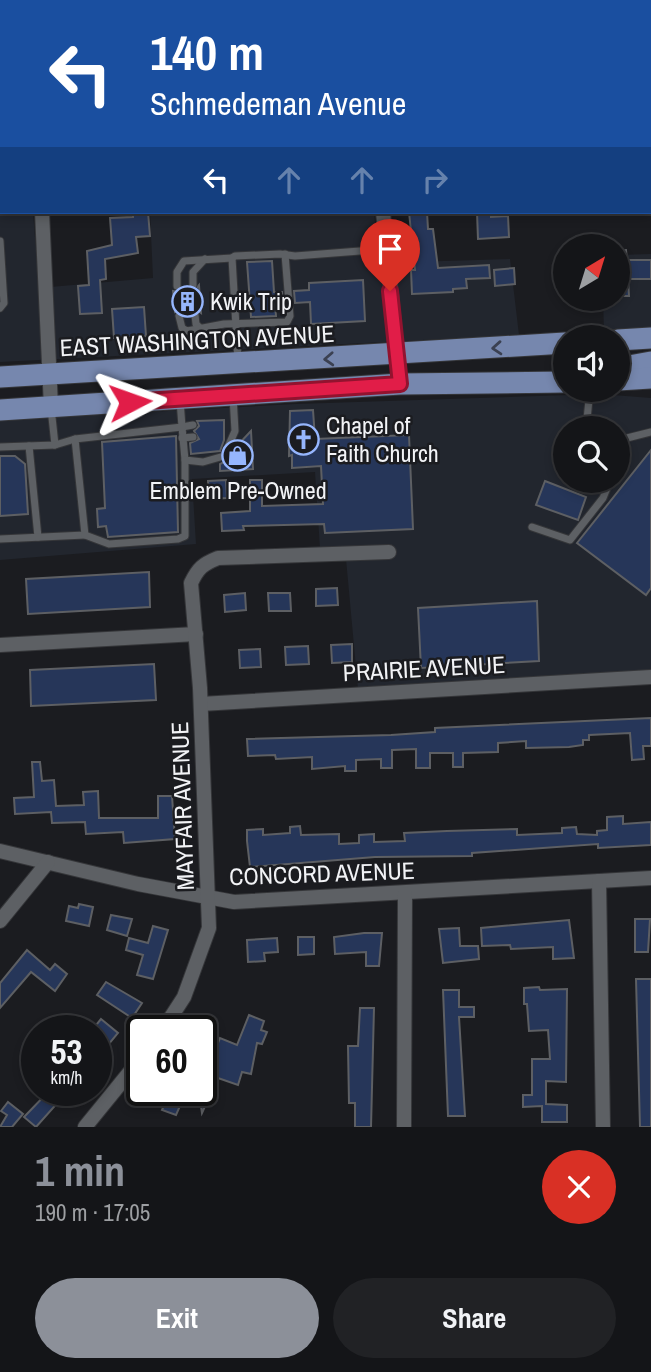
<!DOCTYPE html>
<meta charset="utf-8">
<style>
body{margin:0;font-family:"Archivo Narrow",sans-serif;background:#212225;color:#f1f3f6;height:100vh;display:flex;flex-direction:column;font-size:26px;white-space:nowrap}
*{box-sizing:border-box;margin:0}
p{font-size:23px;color:#9d9fa2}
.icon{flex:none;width:38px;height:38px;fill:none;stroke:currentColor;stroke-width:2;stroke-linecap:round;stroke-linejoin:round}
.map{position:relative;height:1127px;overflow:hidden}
.sheet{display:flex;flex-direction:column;background:#141518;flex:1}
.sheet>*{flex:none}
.banner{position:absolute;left:0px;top:0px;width:651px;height:214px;box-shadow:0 4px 10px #0003,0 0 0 2px #333437;background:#1a4fa0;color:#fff;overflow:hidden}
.needle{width:46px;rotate:38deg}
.buttons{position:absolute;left:553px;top:234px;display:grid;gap:14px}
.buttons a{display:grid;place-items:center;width:77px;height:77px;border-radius:50%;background:#141518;box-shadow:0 4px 10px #0003,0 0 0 2px #333437;font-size:35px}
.speed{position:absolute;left:21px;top:1015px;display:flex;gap:14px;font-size:35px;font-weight:700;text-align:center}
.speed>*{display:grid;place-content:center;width:91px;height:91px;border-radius:50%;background:#141518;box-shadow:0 4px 10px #0003,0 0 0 2px #333437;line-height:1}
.speed small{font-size:18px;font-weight:400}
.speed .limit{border:4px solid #111;border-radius:10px;background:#fff;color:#111}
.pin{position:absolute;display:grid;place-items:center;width:60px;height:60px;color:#fff;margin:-72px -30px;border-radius:50% 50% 50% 0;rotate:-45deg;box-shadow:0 0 7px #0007}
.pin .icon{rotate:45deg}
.me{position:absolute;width:77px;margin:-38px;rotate:86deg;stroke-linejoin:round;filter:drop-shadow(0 0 5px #0008)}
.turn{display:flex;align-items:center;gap:24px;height:147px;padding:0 35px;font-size:32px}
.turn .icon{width:91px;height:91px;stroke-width:2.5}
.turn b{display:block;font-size:49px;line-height:60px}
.lanes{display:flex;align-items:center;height:66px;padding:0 35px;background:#0003;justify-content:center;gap:35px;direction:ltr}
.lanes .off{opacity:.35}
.round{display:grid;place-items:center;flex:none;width:74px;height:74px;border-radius:37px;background:#212225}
.summary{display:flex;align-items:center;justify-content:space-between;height:119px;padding:0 35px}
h1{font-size:42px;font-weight:700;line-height:52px;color:#8c9099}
.primary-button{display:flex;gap:14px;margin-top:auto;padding:14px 35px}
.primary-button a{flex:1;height:80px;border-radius:42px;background:#8c9099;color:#fff;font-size:28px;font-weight:700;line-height:80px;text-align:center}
.primary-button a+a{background:#212225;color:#f1f3f6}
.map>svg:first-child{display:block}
.built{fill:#22262e;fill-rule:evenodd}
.building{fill:#263659;stroke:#5d5f63;stroke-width:2}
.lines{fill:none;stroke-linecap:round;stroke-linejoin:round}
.service-casing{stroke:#353639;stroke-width:9}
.minor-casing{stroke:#353639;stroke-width:16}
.primary-casing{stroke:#353639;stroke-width:23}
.service{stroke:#5d6064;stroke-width:7}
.minor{stroke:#5d6064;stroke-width:14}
.primary{stroke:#7687ae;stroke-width:21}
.oneway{stroke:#3b4152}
.route-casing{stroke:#92132f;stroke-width:18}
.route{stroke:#e11d48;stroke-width:12}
.labels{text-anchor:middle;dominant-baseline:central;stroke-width:5;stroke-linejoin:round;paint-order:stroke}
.poi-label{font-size:24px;fill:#f2f3f6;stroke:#1b1c20;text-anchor:start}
.street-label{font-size:24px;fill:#f2f3f6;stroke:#1b1c20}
</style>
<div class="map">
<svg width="651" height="1127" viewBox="0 0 651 1127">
<rect width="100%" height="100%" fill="#1b1c20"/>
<g class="built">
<path d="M0,0h182l-180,2v210h31l6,76 114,-10 -3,-66h224l5,51 131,-4 9,76 -519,27z"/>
<path d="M651,254v73l-47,4 -1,-32h15v-44z"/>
<path d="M600,394l51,4v274l-293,17 -13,-141h-25l-5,-76 -123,7 4,65 -196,16v-140l296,-16zM565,429h53v52h-53z"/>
</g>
<g class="building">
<path d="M148,212l2,24 -14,1 2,16 -33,6 1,20 -6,1 2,33 -22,1 -2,-28 11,-1 -2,-34 25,-6 -2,-27 23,-1v-4z"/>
<path d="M409,212h18l1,17h5l5,39 51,-3 1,13 -24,1 1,9 -14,1v3l-41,2 -1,-24h4z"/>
<path d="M477,212h14v5l17,-1 1,21 -31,2z"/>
<path d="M626,250l1,10h24v19h-23l1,17h-11v-45z"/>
<path d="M272,261l2,31h8l1,11 -8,1 1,12 -25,1 -4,-55z"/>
<path d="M514,268l1,16 -20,2 -1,-16z"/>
<path d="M363,280l2,41 -54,3 -1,-22 -15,1 -1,-12 15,-1v-7z"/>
<path d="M199,285l2,28 -6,-4 -6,6 -9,-5 -5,2 -2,-21 6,1 8,-6 7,5z"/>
<path d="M144,307l2,29 -32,2 -2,-29z"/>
<path d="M313,410l2,29 94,-4 4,94 -88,4 -1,-9 -81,2 1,4 -22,1 -1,-18 29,-2v-31h12v26l61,-2 -2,-38 -29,2v-13l-3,1 1,-45z"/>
<path d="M224,420v20l-4,11 -29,3 -1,-11 9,-4 -5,-8 5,-5 -2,-5z"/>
<path d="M251,431l2,38 -33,2v-7l8,-4 6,-11z"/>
<path d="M176,436l2,96 -70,5 -2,-11 -8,1 -1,-18 8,-1 -3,-66z"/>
<path d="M651,450v138l-5,7 -69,-52z"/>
<path d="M0,456h15l10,8 3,50 -28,2z"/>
<path d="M226,480l1,18 -18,1 -1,-18z"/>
<path d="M545,481l41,16 -8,23 -42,-15z"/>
<path d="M149,572l1,35 -122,7 -2,-35z"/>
<path d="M337,588l1,17 -22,1v-17z"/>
<path d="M245,593l1,17 -21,2 -1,-17z"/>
<path d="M268,593h22l1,18h-22z"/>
<path d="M537,601l2,60 -118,7 -3,-60z"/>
<path d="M352,644v18l-20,1 -1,-18z"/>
<path d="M308,646l1,18 -23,1 -1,-18z"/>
<path d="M260,649l1,18 -21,1 -1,-18z"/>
<path d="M154,664l2,36 -125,6 -1,-36z"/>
<path d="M651,718v28h-8l1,13 -12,1 -2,-27 -41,2v5h-6v5l-14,2 -43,1v-7l-28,2v9l-35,1v14h-10v-14h-23v15h-14v-19l-24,1v18h-11v-9l-25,1v11h-11v-5l-33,3v-12l-36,2 -1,-4 -27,1 -1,-17 144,-4 44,-3v-4z"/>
<path d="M32,762h8l2,19 12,-1 2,26 28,-1 -1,-13 15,-1 1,27h59v-22h14l3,43 -51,4 -1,-11 -37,2 -1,-12 -33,1 -1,-11 -36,2 -1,-16 20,-1z"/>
<path d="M623,816v8l28,-2v23l-53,3v-4l-126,9v3l-97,1 -125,10 -3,-26v-11l16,-1v6l27,-2v-6l10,-1 1,9 38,-1v10l20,-1v-8l15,-1v8l31,-1 -1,-8 43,-2 70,-2v6l45,-2v-5l14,-1 1,7 20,1v-4l10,-1v-13z"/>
<path d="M79,904l14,3 -4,19 -23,-5 3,-15 9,2z"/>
<path d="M111,915l21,4 -5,17 -20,-6z"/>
<path d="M635,919h15l-2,33h-13z"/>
<path d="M569,920l5,38 -21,1v-12l-42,2 -1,-4 -28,1 -1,-18z"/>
<path d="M153,926l15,4 -15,49 -16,-4 6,-20 -17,-5 3,-12 19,5z"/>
<path d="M459,928l1,18h18l1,13 -36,4 -4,-34z"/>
<path d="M364,933h18l-3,33h-13v-14l-31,2 -1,-17z"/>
<path d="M298,937h16v17l-16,1z"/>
<path d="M277,938l1,14 -14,1 1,8 -17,1 -1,-22z"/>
<path d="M27,950l23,20 5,-6 12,10 -12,17 -24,-19 -31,36v-25z"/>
<path d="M636,979h15v148h-11z"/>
<path d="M106,982l36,21 -10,15 -35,-23z"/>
<path d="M539,987l1,3 27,-1 -1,93 -20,-1v23l21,1v17h-25v-16l-19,1v-12h9v-36h18l-2,-29 -19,1 -2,-27h-3v-16z"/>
<path d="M443,990h16v17h15v10h-15l6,99h-17z"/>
<path d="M360,1008h14l-3,119h-16v-24h-6l-1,-57h10z"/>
<path d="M249,1015l15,6 -3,9 6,2 -5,12 -5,-1 -6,31 -9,-2 -4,13 -20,-7 -16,35 -1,-7 -18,-7 -7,16 -14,-5 7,-16 -7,-4h39v-23l6,2 13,-31 17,7z"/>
<path d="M101,1019l17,14 -14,17 -8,-6v-19z"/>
<path d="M50,1090h19l-33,37 -12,-10z"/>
<path d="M8,1102l15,12 -11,13h-12l7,-12 -6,-4z"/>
</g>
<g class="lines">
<defs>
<g id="service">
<path d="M0,91v16"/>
<path d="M0,241l4,62 -4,5"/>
<path d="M193,285v-13l12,-13"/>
<path d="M177,286v-14l7,-11 48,-3"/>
<path d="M195,315l1,9 6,6"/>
<path d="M179,316l3,12 5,3 37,-7 63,-2 3,-6 -5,-62"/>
<path d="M238,361l-6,-103 3,-2 45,-2 15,2 91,-7"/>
<path d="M51,408l4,37"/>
<path d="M193,425l-11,2 3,33 18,2 21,-6 11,-25 -2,-35"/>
<path d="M586,429l4,-39"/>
<path d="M182,438l11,-1"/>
<path d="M75,439l107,-12 -2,-27"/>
<path d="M29,446l9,91"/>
<path d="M0,447l55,-2 20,-6 10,96 -85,4"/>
<path d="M618,458l9,-20 24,-6"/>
<path d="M532,527l38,13 33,-42 7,-17"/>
<path d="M85,535l24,9 69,-5 7,-3v-76"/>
</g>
<g id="minor">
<path d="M370,0v2"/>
<path d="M243,2l24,-2"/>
<path d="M649,162l2,-1"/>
<path d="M42,212l9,195"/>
<path d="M383,212l17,172"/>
<path d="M0,645l196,-11"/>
<path d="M201,704l450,-27"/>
<path d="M0,851l138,33 96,18 417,-24"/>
<path d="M599,881l4,246"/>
<path d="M0,921l48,-59"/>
<path d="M162,1031l22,-34 25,-69 -9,-240 -9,-105c7,-15 12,-19 27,-25l171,-6"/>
<path d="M85,1127l57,-70"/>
<path d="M404,1127l1,-233"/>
</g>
<g id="primary">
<path d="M618,340l33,-2"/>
<path d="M618,368l33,-6"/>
<path d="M0,377l565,-34"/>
<path d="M618,380l33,-2"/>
<path d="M0,410l400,-26 165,-2"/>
</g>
</defs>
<use href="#service" class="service-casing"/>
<use href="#minor" class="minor-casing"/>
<use href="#primary" class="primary-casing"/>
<use href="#service" class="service"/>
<use href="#minor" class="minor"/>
<use href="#primary" class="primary"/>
</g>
<defs><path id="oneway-chevron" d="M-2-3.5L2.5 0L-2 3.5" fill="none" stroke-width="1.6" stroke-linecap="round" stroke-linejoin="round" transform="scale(1.75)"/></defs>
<g class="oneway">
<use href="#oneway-chevron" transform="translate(497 348) rotate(176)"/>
<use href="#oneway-chevron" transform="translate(329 359) rotate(177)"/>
</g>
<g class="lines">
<defs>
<path id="route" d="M130,402l270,-18 -10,-93"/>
</defs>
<use href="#route" class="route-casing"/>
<use href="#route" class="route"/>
</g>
<defs>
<symbol id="building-ring" viewBox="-11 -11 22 22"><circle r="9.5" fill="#1b1c20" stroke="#96b6fd" stroke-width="1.5"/><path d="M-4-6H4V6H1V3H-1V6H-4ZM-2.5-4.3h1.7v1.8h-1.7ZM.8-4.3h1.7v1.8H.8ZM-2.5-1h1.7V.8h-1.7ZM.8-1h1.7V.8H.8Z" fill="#96b6fd"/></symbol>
<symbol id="church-ring" viewBox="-11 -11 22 22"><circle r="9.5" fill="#1b1c20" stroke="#96b6fd" stroke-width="1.5"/><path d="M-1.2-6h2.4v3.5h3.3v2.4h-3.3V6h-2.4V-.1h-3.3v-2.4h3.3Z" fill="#96b6fd"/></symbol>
<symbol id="shop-ring" viewBox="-11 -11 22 22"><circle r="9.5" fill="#1b1c20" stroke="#96b6fd" stroke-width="1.5"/><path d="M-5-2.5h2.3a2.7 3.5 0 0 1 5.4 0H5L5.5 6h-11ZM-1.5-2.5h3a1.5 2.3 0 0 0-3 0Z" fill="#96b6fd"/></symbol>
</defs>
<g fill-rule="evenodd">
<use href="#building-ring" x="170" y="284" width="35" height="35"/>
<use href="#church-ring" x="286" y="422" width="35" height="35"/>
<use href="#shop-ring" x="220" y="438" width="35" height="35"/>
</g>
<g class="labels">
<g class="poi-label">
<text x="210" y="301">Kwik Trip</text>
<text x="326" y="425">Chapel of<tspan x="326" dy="28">Faith Church</tspan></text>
<text x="238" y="490" text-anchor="middle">Emblem Pre-Owned</text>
</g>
<g class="street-label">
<text transform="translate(197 340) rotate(-3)">EAST WASHINGTON AVENUE</text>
<text transform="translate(424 668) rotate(-3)">PRAIRIE AVENUE</text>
<text transform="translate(182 806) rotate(-92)">MAYFAIR AVENUE</text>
<text transform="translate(322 873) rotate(-2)">CONCORD AVENUE</text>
</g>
</g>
</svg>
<div class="buttons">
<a><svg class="needle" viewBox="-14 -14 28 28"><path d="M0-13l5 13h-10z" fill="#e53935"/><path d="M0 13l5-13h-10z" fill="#9d9fa2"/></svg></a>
<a><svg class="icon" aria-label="sound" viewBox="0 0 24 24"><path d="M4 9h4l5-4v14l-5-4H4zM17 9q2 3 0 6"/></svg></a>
<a><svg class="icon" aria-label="search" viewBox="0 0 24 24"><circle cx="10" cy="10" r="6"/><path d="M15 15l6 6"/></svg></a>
</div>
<div class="speed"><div>53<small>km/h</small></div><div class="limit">60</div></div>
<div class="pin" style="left:390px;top:291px;background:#d93025"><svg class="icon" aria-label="arrive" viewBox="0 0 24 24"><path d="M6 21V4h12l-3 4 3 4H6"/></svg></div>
<svg class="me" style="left:130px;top:402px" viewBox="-20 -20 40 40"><path d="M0-17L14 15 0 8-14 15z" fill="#e11d48" stroke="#fff" stroke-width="4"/></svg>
<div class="banner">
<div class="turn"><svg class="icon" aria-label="left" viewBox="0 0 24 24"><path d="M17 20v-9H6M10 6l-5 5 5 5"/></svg><div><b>140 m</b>Schmedeman Avenue</div></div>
<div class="lanes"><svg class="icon" aria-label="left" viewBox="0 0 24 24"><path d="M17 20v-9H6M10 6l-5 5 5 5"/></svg><svg class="icon off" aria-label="ahead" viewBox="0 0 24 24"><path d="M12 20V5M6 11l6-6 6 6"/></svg><svg class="icon off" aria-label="ahead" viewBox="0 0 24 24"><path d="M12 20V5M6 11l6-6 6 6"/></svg><svg class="icon off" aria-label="right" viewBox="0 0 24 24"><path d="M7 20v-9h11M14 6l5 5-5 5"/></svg></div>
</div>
</div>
<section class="sheet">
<div class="summary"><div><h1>1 min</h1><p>190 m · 17:05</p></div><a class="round" style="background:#d93025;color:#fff"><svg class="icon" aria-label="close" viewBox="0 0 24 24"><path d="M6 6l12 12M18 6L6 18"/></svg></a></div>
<div class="primary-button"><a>Exit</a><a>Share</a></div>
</section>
